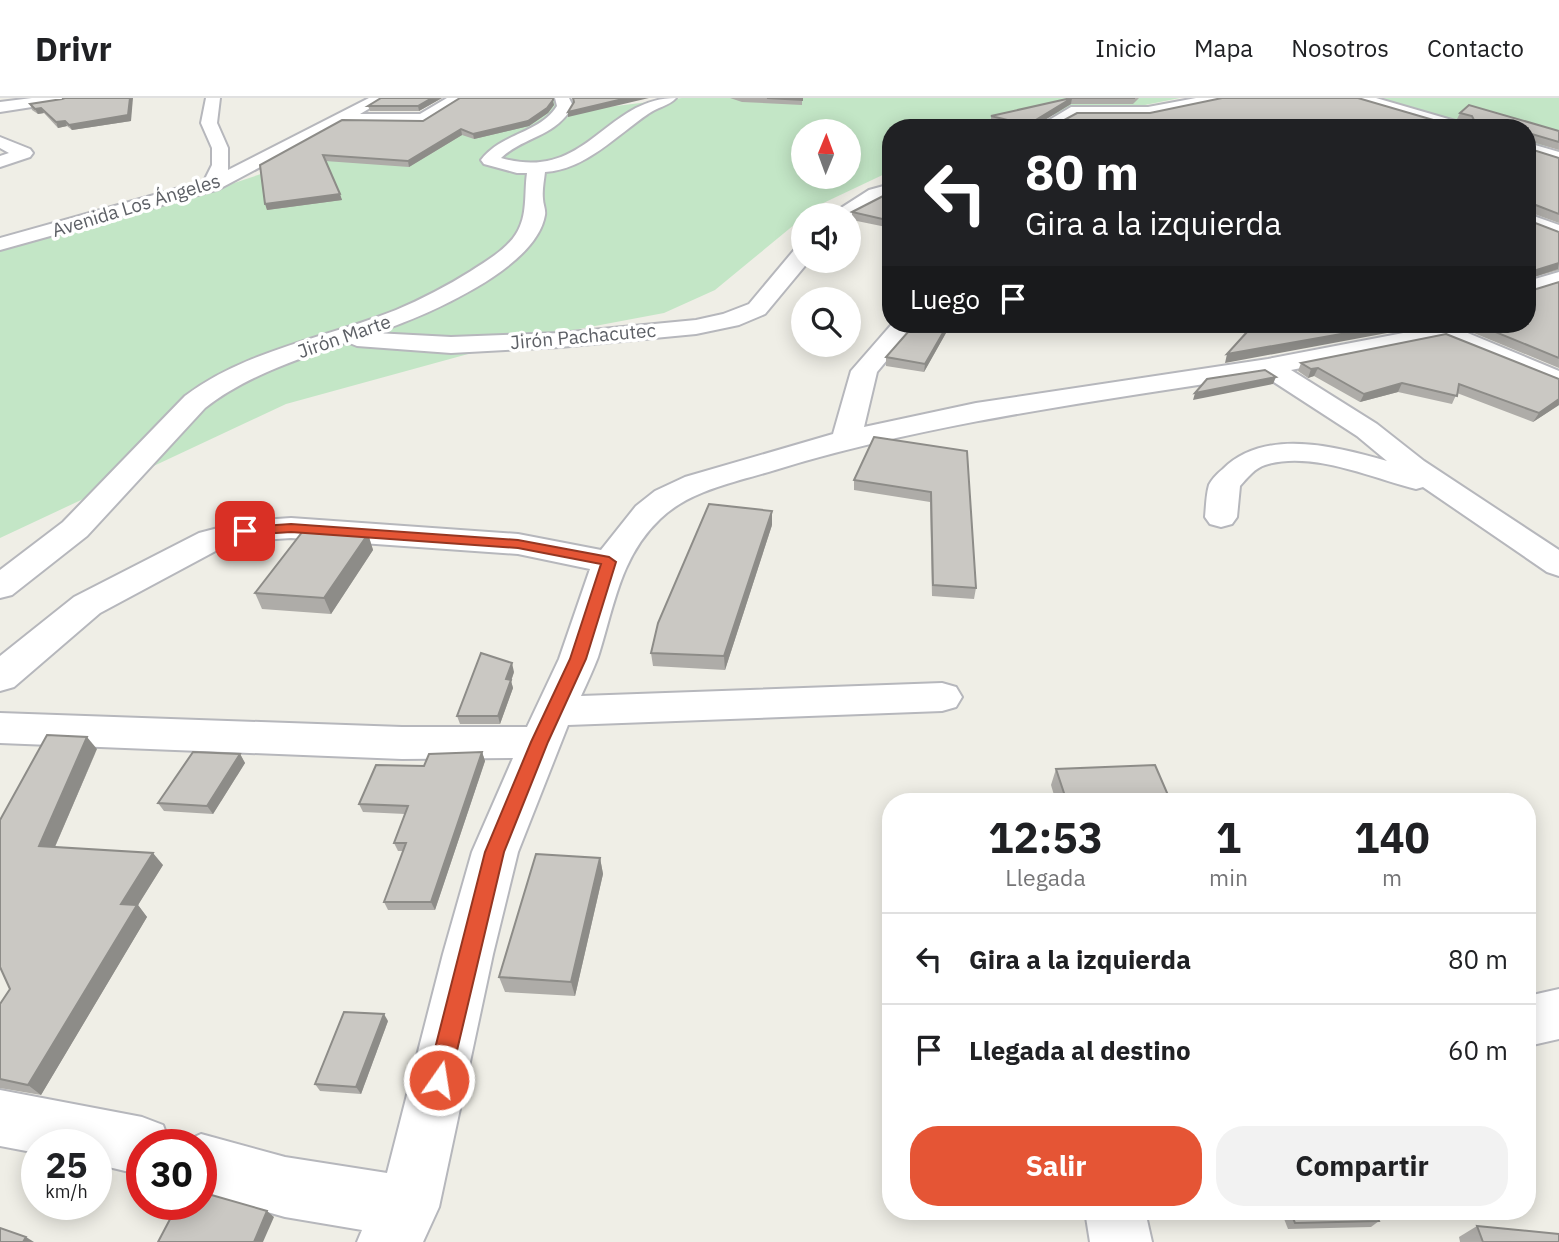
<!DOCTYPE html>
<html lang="es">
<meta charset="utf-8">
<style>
body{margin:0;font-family:"IBM Plex Sans",sans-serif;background:#f2f2f2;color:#202124;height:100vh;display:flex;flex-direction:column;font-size:26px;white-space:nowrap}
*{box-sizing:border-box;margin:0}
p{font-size:23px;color:#757577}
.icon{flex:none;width:38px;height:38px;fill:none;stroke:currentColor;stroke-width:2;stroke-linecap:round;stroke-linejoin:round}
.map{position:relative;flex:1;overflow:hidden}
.sheet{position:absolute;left:882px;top:695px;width:654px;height:427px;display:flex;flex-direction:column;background:#fff;border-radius:28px;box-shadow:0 4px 18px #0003}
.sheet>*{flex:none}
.hud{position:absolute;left:882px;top:21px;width:654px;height:214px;border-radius:28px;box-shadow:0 4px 18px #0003;background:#202124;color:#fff;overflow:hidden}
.needle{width:46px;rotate:1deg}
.controls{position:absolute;left:791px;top:21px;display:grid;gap:14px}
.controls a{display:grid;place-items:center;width:70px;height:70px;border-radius:50%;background:#fff;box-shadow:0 4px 18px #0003;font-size:35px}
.speed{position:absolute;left:21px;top:1031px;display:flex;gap:14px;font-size:35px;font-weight:700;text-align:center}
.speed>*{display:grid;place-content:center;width:91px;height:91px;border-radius:50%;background:#fff;box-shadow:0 4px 18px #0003;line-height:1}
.speed small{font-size:18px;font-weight:400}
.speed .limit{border:10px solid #d22;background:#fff;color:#111}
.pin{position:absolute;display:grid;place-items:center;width:60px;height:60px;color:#fff;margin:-30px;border-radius:14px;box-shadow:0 4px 10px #0006}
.me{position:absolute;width:77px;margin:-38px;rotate:13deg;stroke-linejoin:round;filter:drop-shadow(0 0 5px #0008)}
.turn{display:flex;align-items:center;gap:24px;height:147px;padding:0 28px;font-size:32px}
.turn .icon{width:91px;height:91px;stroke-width:2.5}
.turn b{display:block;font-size:49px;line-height:60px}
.then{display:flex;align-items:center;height:66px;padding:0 28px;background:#0003;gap:14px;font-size:26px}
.eta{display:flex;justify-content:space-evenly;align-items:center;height:119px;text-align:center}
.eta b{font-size:42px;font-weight:700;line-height:49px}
.action{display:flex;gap:14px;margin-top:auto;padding:14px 28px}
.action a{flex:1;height:80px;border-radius:28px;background:#e55535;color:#fff;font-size:28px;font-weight:700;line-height:80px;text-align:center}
.action a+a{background:#f2f2f2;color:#202124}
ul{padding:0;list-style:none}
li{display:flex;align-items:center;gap:21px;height:91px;padding:0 28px;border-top:2px solid #e0e0e0}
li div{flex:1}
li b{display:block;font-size:26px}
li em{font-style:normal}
header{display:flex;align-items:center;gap:42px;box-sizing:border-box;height:98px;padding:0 35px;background:#fff;border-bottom:2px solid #e0e0e0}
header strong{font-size:33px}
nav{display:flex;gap:38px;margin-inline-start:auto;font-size:24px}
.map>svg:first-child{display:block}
.green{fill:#c3e6c6;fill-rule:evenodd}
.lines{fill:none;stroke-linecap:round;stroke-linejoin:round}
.minor-casing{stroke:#b6b7bc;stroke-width:4}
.minor{fill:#fff;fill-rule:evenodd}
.wall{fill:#aeaca8}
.shaded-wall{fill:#8d8c88}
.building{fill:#cac8c3;stroke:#8d8c88;stroke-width:2}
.route{fill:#e55535;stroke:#953722;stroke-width:2}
.labels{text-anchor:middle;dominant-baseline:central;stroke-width:7;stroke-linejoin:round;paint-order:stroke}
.far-street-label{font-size:19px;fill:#5d6066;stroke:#fff}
</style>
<header>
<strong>Drivr</strong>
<nav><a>Inicio</a><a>Mapa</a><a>Nosotros</a><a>Contacto</a></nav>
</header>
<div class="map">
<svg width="1559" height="1144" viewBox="0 0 1559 1144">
<rect width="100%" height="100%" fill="#efeee6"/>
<g class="green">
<path d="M551,0l40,11 91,-11h498l-35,7 -158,17 -10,6h-86v43l-74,35 -102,84 -51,23 -149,28 -229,63 -286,134v-291l192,-50 81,-27zM803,33h46v46h-46z"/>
<path d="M1350,0h209v51l-31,-7v-14h-61z"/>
</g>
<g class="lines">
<defs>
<g id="minor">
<path d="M32,0h39l-7,4 -64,10v-10z"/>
<path d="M206,0h14l-3,25 11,25v22l141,-72h18l-27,16h60l27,-16h17l-41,26 -80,-1 -124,66 -219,61v-12l204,-57 8,-16v-17l-11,-25z"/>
<path d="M555,0h14l4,8c-20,33 -47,29 -72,52 86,25 104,-60 175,-60 -7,8 -19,9 -28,16 -31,21 -63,56 -103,58 -1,9 -3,18 -2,27 0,5 3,11 2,16 -9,55 -123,102 -170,118l76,4 109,-4 136,-13 27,-6 26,-10 46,-55 8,-1v13h6l-44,53 -26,11 -43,9 -136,13 -109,6 -94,-7 -10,-4c-48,17 -102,34 -142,66l-118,128 -75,59 -12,3v-28l63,-48 122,-126c61,-46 141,-58 211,-86 26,-11 51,-24 75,-39 15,-10 35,-21 45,-37 12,-19 8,-40 11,-61h-10l-33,-9 -3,-4c20,-27 58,-26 76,-54z"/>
<path d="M1196,0h30l-7,4 -71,15 -73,-1 -19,12h-20l35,-21h77z"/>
<path d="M1353,0h23l93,27 2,3h-26l-90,-27z"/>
<path d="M0,39l30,12 3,4 -3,4 -30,10v-11l9,-3 -9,-5z"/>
<path d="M1528,45l31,9v11l-31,-10z"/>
<path d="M891,86v12l-42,22v-3h-19l39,-25z"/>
<path d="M1528,116l31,11v13l-31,-11z"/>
<path d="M1559,174v14l-31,9v-14z"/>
<path d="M892,226h25l-40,48 -13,55 112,-24 292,-44 151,-29 -5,-6h32l113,47v18l-117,-49 -151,30 86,54 47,37 135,89v26l-12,-4 -124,-85 -7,2c-44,-11 -105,-39 -151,-24 -10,3 -18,13 -25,21l-3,31 -5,7 -11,3 -11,-3 -5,-7c1,-10 1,-22 4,-32 3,-6 9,-12 14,-16 42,-42 114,-22 164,-8l-30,-25 -94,-61c-164,26 -328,46 -488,95 -39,12 -85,20 -115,49 -40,38 -46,88 -62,138 -5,13 -11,26 -17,39l361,-13 14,4 6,10 -6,10 -14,4 -374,14 -50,127 -25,102 -54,253 -16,35h-66l5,-12 -77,-13 -84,-24v-49h-22l22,-10 84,23 102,16 56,-219 29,-102 41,-94 -111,1 -402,-16v-30l402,14h125l32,-68 31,-90 -72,-15 -227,-16 -45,3 -23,6 -123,66 -86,74 -14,4v-35l74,-59 125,-64 46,-12 46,-3 227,16 83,16 35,-44 19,-15 30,-14 148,-43 18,-63z"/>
<path d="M1559,891v50l-31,7v-50z"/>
<path d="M0,992l142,27 21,8 7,19h-28v31l-46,-11v-20h-59v9l-37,-7z"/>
<path d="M1085,1113h60l7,31h-62z"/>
</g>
</defs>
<use href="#minor" class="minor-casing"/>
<use href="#minor" class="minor"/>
</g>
<g class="wall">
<path d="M442,0l-23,13h-49l-2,-5z"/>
<path d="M730,0h72v7l-60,-3z"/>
<path d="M1071,0h68l-6,6h-62l-33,20h432v-2l-13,-3 3,-6 99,18v19l-30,-9 1,8 29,9v65l-30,-11 1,9 29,11v38l-29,8v9l3,3 26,-8v86l-107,-44h76v-196h-514l-23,-6v-6z"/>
<path d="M30,6l101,17 -59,9 -5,-4 -9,2 -14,-15 -6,1 -6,-4z"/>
<path d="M554,7l-6,8 -19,13 -55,13 -12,-4 -53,32 -84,-6 17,39 -75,10 -7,-45 163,-44z"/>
<path d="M891,94v36l-39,-8v-8z"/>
<path d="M951,226l-27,48 -38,-6v-9z"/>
<path d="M1301,265l258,16v26l-26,17 -76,-29 -5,11 -54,-12 -38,10 -46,-26 -6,2 -10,-7z"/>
<path d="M967,353l9,137 -2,11 -42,-3 -2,-94 -76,-12v-10z"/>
<path d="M772,427l-47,145 -72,-4 -2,-13z"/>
<path d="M368,436l5,16 -42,64 -69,-5 -7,-16z"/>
<path d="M514,574l-3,9 2,7 -13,36h-40l-3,-8z"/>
<path d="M97,651l-42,98 108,18 -25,40 9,12 -106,178 -41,-7v-84l10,-15 -10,-22z"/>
<path d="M482,654l3,9 -50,149h-47l-4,-8 19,-51h-5l-4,-8 11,-29 -42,-2 -4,-8 65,-38z"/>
<path d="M240,656l5,9 -32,51 -49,-3 -6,-8z"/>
<path d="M1056,671l115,33h-115l-5,-17z"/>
<path d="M600,760l3,16 -28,122 -70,-4 -6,-15z"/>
<path d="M388,923l-27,73 -41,-3 -5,-7z"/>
<path d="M1281,1113h94l4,10 -8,6 -83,2z"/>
<path d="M1477,1128l82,16h-99l-1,-5z"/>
</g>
<g class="shaded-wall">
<path d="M130,0h3l-2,23 -59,9 -3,-5z"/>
<path d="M432,0h10l-23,13 -1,-5z"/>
<path d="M627,0h22l-81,19v-5z"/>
<path d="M1072,0l-1,6 -36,22 1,-6z"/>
<path d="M553,2l1,5 -6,8 -19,13 -55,13 -1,-5z"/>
<path d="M41,10l3,5 -6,1 -3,-5z"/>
<path d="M65,23l2,5 -9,2 -2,-6z"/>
<path d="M461,31l1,6 -53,32 -1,-6z"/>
<path d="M340,96l2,6 -75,10 -2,-6z"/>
<path d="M1559,165l-1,6 -30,10 2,-7z"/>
<path d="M948,226h3l-27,48 1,-8z"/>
<path d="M1398,226h18l-2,4 -189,35 2,-9z"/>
<path d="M1318,270l-4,8 -6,2 3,-9z"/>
<path d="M1276,279l-3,7 -80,16 2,-7z"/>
<path d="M1402,285l-4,9 -38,10 4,-8z"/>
<path d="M1559,301v6l-26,17 6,-9z"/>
<path d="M772,413v14l-47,145 -1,-14z"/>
<path d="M368,436l5,16 -42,64 -7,-16z"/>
<path d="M512,565l2,9 -3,9 2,7 -13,36 -2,-8 8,-37z"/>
<path d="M87,639l10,12 -47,109 -11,-12z"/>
<path d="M482,654l3,9 -50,149 -4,-8z"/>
<path d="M240,656l5,9 -32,51 -6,-8z"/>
<path d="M153,755l10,12 -25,40 9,12 -106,178 -13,-10 93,-181z"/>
<path d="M600,760l3,16 -28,122 -4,-14z"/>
<path d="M384,916l4,7 -27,73 -5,-7z"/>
<path d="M267,1113l7,6 -11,25h-9z"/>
<path d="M26,1139l8,5h-11z"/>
</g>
<g class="building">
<path d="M65,0h65l-2,17 -59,10 -4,-4 -9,1 -15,-14 -6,1 -5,-5 32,-5z"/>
<path d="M381,0h51l-14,8h-50z"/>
<path d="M460,0h93v2l-6,8 -19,13 -55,13 -12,-5 -53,32 -85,-6 17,39 -75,10 -5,-39 82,-45 81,1z"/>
<path d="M573,0h54l-59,14 6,-10z"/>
<path d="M767,0h35v2z"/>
<path d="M1071,0h64h-63l-36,22 -1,3 22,1 20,-11h73l72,-15h136l89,26h29l-4,-8 -12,-3 9,-8 90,26v11l-27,-8 -4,3 2,12 29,9v56l-26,-10 -4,3 1,14 29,11v31l-29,9v15l3,3 26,-8v76l-83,-34h52v-196h-487l-50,-12z"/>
<path d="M891,94v29l-39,-9z"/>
<path d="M915,226h33l-23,40 -39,-7z"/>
<path d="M1276,226h122l-171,30 20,-22z"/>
<path d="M1446,236l113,45v20l-20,14 -80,-29 -2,12 -55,-13 -38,11 -46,-26 -7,1 -10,-6z"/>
<path d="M1265,272l11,7 -81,16 12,-14z"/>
<path d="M874,339l93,14 9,137 -43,-3 -2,-93 -77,-12z"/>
<path d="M709,406l63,7 -48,145 -73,-3 7,-30z"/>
<path d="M303,433l65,3 -44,64 -69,-5z"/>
<path d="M481,555l31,10 -6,16 5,1 -13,36h-41z"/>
<path d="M47,637l40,2 -48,109 114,7 -32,51 16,1 -109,180 -28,-6v-75l10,-15 -10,-22v-147z"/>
<path d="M193,654l47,2 -33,52 -49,-3z"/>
<path d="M482,654l-51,150h-47l22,-59h-12l14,-37 -49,-2 17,-39 48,1 5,-12z"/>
<path d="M1155,667l16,37h-104l-11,-33z"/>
<path d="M536,756l64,4 -29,124 -72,-5z"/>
<path d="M344,914l40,2 -28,73 -41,-3z"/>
<path d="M201,1094l66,19 -13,31h-96l20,-38h23z"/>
<path d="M1290,1113h85l4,10 -84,2z"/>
<path d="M1477,1128l82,8v8h-76z"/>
<path d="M0,1130l26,9 -3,5h-23z"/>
</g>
<path class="route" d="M291,426l227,16 91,17 7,5 -30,97 -38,83 -44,110 -54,228 -3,8 -8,4 -9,-4 -3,-8 58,-228 46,-110 39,-83 31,-95 -83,-16 -227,-16 -46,3 -7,-4 7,-4z"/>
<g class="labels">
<g class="far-street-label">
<text transform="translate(136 107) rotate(-17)">Avenida Los Ángeles</text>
<text transform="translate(344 238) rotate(-19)">Jirón Marte</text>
<text transform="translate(583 238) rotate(-5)">Jirón Pachacutec</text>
</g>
</g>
</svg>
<div class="controls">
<a><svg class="needle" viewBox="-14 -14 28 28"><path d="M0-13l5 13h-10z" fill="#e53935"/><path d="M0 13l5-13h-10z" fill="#757577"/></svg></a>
<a><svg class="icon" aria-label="sound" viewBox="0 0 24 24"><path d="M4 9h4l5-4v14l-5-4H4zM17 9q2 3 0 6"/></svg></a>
<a><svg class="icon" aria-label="search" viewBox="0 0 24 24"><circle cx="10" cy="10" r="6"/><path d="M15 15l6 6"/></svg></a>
</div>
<div class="speed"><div>25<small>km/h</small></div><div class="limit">30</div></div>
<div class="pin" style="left:245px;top:433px;background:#d93025"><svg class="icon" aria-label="arrive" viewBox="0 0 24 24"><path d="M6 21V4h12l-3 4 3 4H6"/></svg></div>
<svg class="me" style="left:439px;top:982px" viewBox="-20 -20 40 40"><circle r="17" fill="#e55535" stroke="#fff" stroke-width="3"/><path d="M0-11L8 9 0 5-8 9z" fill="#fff"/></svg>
<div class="hud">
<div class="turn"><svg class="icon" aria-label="left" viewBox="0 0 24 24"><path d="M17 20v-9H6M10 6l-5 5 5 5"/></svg><div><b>80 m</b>Gira a la izquierda</div></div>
<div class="then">Luego<svg class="icon" aria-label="arrive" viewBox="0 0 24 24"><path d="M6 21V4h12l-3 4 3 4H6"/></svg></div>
</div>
<section class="sheet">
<div class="eta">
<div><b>12:53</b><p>Llegada</p></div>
<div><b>1</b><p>min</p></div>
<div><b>140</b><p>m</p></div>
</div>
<ul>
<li><svg class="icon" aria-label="left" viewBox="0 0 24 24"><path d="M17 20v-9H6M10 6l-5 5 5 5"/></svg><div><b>Gira a la izquierda</b></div><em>80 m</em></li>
<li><svg class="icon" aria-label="arrive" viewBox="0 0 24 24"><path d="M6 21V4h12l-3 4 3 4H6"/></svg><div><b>Llegada al destino</b></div><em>60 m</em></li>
</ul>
<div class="action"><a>Salir</a><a>Compartir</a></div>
</section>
</div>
